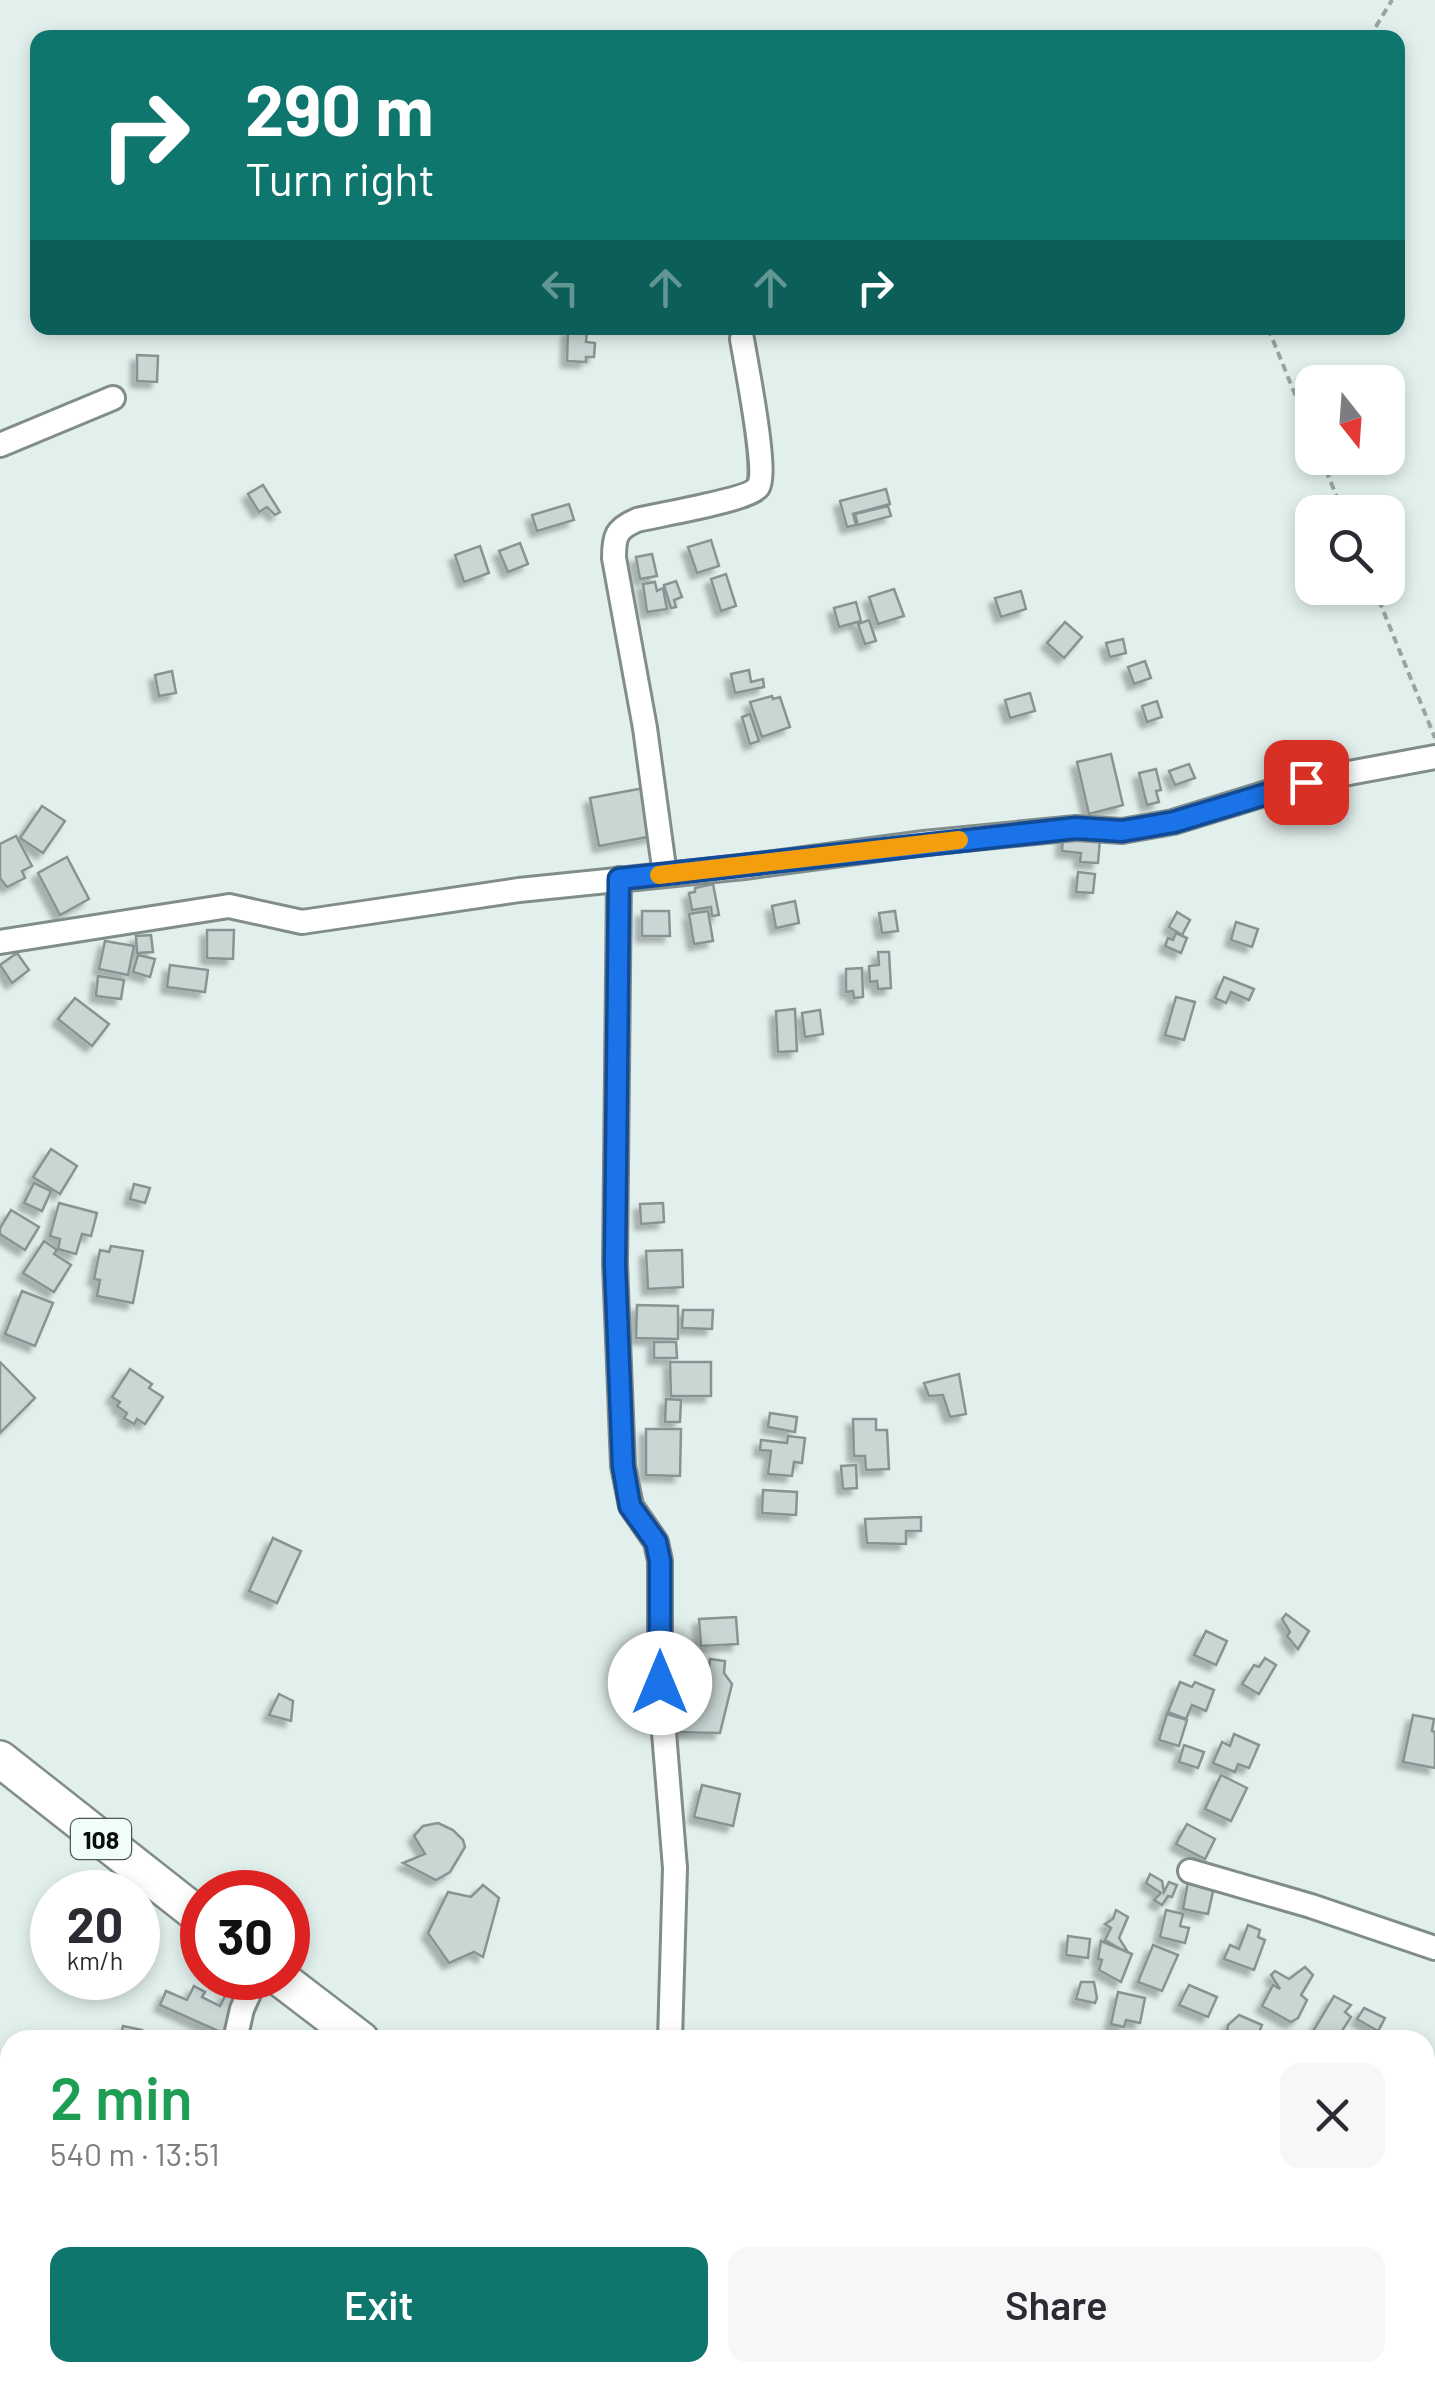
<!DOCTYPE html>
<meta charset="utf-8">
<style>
body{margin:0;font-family:Barlow,sans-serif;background:#f7f7f7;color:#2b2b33;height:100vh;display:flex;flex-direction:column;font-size:38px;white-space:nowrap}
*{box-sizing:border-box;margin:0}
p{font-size:32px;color:#7c7c81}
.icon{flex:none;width:55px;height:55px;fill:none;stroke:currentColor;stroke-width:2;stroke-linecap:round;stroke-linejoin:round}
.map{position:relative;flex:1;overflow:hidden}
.panel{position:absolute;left:0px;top:2030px;width:1435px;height:352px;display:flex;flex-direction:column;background:#fff;border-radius:30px 30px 0 0;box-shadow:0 5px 15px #0003}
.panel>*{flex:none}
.banner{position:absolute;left:30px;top:30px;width:1375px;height:305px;border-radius:20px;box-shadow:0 5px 15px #0003;background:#0f766e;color:#fff;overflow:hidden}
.needle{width:65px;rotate:163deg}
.fabs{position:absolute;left:1295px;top:365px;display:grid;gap:20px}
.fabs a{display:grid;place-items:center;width:110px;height:110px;border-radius:20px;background:#fff;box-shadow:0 5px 15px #0003;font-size:50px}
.speed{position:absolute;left:30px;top:1870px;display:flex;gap:20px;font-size:50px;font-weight:700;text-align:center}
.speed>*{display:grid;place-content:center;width:130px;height:130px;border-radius:50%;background:#fff;box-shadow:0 5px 15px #0003;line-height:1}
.speed small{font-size:25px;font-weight:400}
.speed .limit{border:15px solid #d22;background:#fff;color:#111}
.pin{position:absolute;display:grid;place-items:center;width:85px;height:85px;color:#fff;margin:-42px;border-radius:20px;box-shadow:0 5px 15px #0006}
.me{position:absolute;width:110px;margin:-55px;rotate:0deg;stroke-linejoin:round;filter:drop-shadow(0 0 8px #0008)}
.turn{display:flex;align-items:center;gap:35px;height:210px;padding:0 50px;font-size:45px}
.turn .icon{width:130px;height:130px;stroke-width:2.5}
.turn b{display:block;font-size:70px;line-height:85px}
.lanes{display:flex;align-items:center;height:95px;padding:0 50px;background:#0003;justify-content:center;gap:50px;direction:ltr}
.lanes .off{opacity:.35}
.round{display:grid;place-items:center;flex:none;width:105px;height:105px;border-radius:20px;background:#f7f7f7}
.headline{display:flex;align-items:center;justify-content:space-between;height:170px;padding:0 50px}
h1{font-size:60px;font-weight:600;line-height:75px;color:#1e9e55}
.primary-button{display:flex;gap:20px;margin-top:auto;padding:20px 50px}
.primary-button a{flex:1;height:115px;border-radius:20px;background:#0f766e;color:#fff;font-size:40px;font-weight:600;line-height:115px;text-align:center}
.primary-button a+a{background:#f7f7f7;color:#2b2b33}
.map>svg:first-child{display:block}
.building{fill:#c9d6d4;stroke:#889492;stroke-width:2.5;filter:url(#shadow)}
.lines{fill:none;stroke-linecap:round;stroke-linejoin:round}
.street-casing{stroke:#818d8b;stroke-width:28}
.primary-casing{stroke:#818d8b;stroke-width:40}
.path{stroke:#9aa5a3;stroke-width:4;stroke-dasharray:8 5;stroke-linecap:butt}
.street{stroke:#fff;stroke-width:22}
.primary{stroke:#fff;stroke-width:35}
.route-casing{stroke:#114b97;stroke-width:25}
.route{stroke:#1a73e8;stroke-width:18}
.slow{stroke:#f59e0b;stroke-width:18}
.labels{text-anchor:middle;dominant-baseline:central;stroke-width:8;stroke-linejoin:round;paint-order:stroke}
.shield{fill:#f0fdfa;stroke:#4f5655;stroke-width:2.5}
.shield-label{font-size:25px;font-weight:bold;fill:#0a0f0e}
</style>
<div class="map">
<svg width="1435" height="2381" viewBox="0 0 1435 2381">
<defs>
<filter id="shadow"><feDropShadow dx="-6" dy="6" stdDeviation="2.5" flood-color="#0004"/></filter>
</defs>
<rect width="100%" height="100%" fill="#e2f0ed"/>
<g class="building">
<path d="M568,330l19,1 -1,11 9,1 -1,14h-8v5l-19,-1z"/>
<path d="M137,355l21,1 -1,26 -20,-1z"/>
<path d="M263,485l17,27 -5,3 -8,-8 -8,5 -11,-18z"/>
<path d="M886,489l4,15 -37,10 3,11 -9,2 -7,-26z"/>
<path d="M569,504l5,16 -37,11 -5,-16z"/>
<path d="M888,506l3,10 -33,9 -3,-11z"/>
<path d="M711,540l8,26 -22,7 -9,-26z"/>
<path d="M520,543l8,21 -20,8 -9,-21z"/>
<path d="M480,546l9,27 -25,9 -9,-27z"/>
<path d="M652,554l5,22 -17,3 -4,-22z"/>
<path d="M726,574l10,32 -15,5 -10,-32z"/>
<path d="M676,581l6,16 -8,3 2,7 -5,1 -7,-23z"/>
<path d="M655,582l2,9 6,-3 4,21 -20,3 -4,-28z"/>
<path d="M894,589l10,27 -26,8 -9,-27z"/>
<path d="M1021,591l5,18 -25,8 -6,-19z"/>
<path d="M856,602l5,19 -22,6 -5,-19z"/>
<path d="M869,620l7,21 -11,3 -7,-20z"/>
<path d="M1065,622l17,15 -18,21 -17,-15z"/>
<path d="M1123,639l3,14 -16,4 -4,-14z"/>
<path d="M1145,661l6,17 -17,6 -6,-17z"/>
<path d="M749,670l2,12 12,-3 1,8 -29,6 -4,-19z"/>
<path d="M172,671l4,22 -17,3 -4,-21z"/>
<path d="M1030,693l5,18 -25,7 -5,-18z"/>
<path d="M772,696l1,3 7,-2 10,30 -28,10 -12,-35z"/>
<path d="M1157,701l5,16 -15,5 -5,-16z"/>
<path d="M750,714l9,27 -9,3 -8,-27z"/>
<path d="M1111,754l12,51 -34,9 -12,-52z"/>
<path d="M1189,764l6,14 -20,7 -6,-14z"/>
<path d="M1156,769l5,21 -5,1 3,11 -12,3 -8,-32z"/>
<path d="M644,788l9,48 -54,10 -9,-48z"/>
<path d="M42,806l23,15 -22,32 -23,-15z"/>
<path d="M16,836l16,30 -10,5 3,7 -18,9 -7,-9v-34z"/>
<path d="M1063,836l37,3 -2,24 -18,-1 1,-9 -19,-2z"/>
<path d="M67,857l22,42 -29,16 -22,-42z"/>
<path d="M1078,872l17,2 -2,19 -17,-1z"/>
<path d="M713,884l6,31 -7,1 -1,-9 -19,3 -3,-17 6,-1v-4z"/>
<path d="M795,901l4,22 -23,5 -4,-22z"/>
<path d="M642,911h27l1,25h-28z"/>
<path d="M708,911l5,30 -19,3 -5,-30z"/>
<path d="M895,911l3,20 -16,2 -3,-20z"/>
<path d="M1177,912l13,8 -8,15 -13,-8z"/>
<path d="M1236,922l22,7 -6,18 -21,-7z"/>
<path d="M207,930h27l-1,29 -26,-1z"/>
<path d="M1176,933l11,5 -6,15 -16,-7 3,-8 5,2z"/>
<path d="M151,935l2,17 -16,1 -1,-17z"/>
<path d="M105,941l29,5 -6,29 -29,-6z"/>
<path d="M878,952h11l2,36 -13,1 -1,-8 -7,1 -1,-16 10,-1z"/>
<path d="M17,953l12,17 -17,13 -12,-18z"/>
<path d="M138,955l17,4 -5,18 -17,-5z"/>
<path d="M170,965l38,5 -3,22 -38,-5z"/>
<path d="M862,968l1,29 -9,1 -1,-7 -7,1v-23z"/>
<path d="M98,976l26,4 -3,19 -25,-3z"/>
<path d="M1224,977l30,12 -5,11 -18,-8 -5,11 -11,-5z"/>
<path d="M1176,997l19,5 -11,38 -19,-5z"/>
<path d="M75,998l34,26 -17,22 -34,-27z"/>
<path d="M795,1009l2,42 -19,1 -2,-41z"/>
<path d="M820,1010l3,24 -18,3 -3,-24z"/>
<path d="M51,1149l26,17 -17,28 -27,-17z"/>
<path d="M34,1183l17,8 -9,20 -18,-8z"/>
<path d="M134,1184l16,4 -5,15 -15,-4z"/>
<path d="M59,1203l38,10 -6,23 -9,-2 -6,20 -18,-5 2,-10 -10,-3z"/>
<path d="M663,1203l1,19 -23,2 -1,-20z"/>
<path d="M11,1210l28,17 -14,23 -25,-16v-6z"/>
<path d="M44,1241l13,9 -3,4 17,11 -17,27 -31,-19z"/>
<path d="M111,1246l32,5 -10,52 -36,-7 3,-16 -6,-1 6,-29 9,2z"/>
<path d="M682,1250l1,37 -35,2 -2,-38z"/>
<path d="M22,1291l31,12 -18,43 -30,-12z"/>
<path d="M637,1305l41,1v33l-42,-1z"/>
<path d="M683,1310h30l-1,19 -30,-1z"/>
<path d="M654,1342h22l1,16h-23z"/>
<path d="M0,1362l35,36 -35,35z"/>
<path d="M670,1362h41v34h-40z"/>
<path d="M130,1369l22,15 -3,4 14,9 -18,27 -8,-5 -3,5 -10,-6 3,-5 -10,-7 3,-4 -8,-5z"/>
<path d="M959,1374l7,40 -16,3 -7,-22 -14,1 -5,-13z"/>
<path d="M666,1399l15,1 -1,22h-15z"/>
<path d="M770,1413l27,4 -2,15 -27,-5z"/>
<path d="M853,1419h23v11h11l2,39 -23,1 -1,-14h-11z"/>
<path d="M646,1429h35l-1,47 -34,-1z"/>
<path d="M788,1436l17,2 -3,25 -8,-1 -2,14 -24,-2 3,-23 -11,-1 1,-10 26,3z"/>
<path d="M856,1465l1,23 -14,1 -2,-23z"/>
<path d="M763,1490l34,2 -1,23 -34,-2z"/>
<path d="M921,1517v14h-15v13l-39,-1 -2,-24z"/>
<path d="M273,1538l28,13 -24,52 -28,-12z"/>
<path d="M1286,1614l23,17 -11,18 -11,-13 3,-4 -8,-13z"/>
<path d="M736,1617l2,27 -37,2 -2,-27z"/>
<path d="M1206,1631l21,10 -11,24 -22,-10z"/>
<path d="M1265,1658l11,7 -17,29 -17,-10 12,-19 5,2z"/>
<path d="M710,1659l15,2 -1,12 8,11 -12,49 -45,-1 16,-61 17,3z"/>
<path d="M1180,1682l12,5 3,-5 19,8 -8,21 -14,-6 -6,14 -18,-7z"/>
<path d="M279,1694l14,7 -2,20 -22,-6z"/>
<path d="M1167,1714l20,6 -8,26 -20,-6z"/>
<path d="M1413,1715l21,4 -2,12 3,1v36l-32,-6z"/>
<path d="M1234,1734l25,11 -10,23 -11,-4 -3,8 -22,-9 9,-21 8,4z"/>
<path d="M1184,1745l20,7 -6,16 -19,-6z"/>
<path d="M1221,1775l26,13 -16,33 -26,-12z"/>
<path d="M702,1785l38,9 -7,32 -39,-9z"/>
<path d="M438,1823l15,7 10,10 2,7 -15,25 -14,8 -33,-17 22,-9 -11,-18 9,-10z"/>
<path d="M1187,1824l28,15 -10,20 -29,-15z"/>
<path d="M1150,1874l12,7 2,11 5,-10 8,3 -5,12 -4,-1 -6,9 -8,-5 7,-7 -15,-10z"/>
<path d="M1188,1882l26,5 -6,27 -25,-5z"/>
<path d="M483,1885l16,13 -16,59 -9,-5 -25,11 -21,-30 20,-41 23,5z"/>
<path d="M1116,1910l12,7 -9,21 10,16 -24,-14 6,-12 -6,-4 8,-5z"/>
<path d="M1166,1910l17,4 -3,12 9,2 -4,15 -25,-6z"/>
<path d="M1248,1925l12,5 -2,7 7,3 -11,30 -30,-11 6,-14 9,4z"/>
<path d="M1068,1936l22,3 -2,19 -22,-3z"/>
<path d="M1101,1941l31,13 -11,28 -22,-12 3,-10 -4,-1z"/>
<path d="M1153,1945l25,10 -16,36 -24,-9z"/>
<path d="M1305,1967l8,8 -12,20 6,5 -9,18 -7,4 -29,-16 11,-21 7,4 -9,-14 4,-4 14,8z"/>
<path d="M1081,1982h13l3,16 -2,5 -19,-4z"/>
<path d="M1189,1985l28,12 -9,20 -29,-12z"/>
<path d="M194,1986l11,6 -3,5 18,9 6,-12 15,7 -16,33 -65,-29 6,-14 21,9z"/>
<path d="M1118,1992l27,6 -5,25 -14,-3 -2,7 -13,-3z"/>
<path d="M1334,1996l17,9 -6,7 6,5 -15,23h-21l2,-3 -5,-4z"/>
<path d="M1364,2008l21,10 -7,13 -21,-12z"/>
<path d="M1239,2015l23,10 -6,15h-17l-12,-5 1,-10z"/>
<path d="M123,2026l19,4 -2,10h-31l2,-8 10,2z"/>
<path d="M476,2372h24l9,9h-37z"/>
</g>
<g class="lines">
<defs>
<g id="street">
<path d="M0,445l113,-47"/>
<path d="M665,875l-20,-147 -31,-170c0,-22 2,-29 23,-38 20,-5 112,-20 121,-33 10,-14 -12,-124 -16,-148"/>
<path d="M619,879l-4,385 8,202 8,40 25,36 4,19v122l15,185 -5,172"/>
<path d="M0,942l229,-36 73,16 217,-32 225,-23 180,-24 152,-15 46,3 51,-9 133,-41 129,-24"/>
<path d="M1190,1871l121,35 124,42"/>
<path d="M235,2040l7,-31 14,-31"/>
<path d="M224,2372v9"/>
</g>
<g id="primary">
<path d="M0,1759l202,159"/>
<path d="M280,1978l81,62"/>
<path d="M790,2372l11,9"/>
</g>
</defs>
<use href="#street" class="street-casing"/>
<use href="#primary" class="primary-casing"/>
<g class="path">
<path d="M1369,38l23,-38"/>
<path d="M1268,328l44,108"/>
<path d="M1321,458l22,54"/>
<path d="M1374,588l61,150"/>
</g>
<use href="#street" class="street"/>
<use href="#primary" class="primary"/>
</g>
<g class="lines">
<defs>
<path id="route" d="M660,1683v-122l-4,-19 -26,-36 -7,-40 -8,-202 4,-385 457,-51 46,3 52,-9 132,-40"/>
</defs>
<use href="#route" class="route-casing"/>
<use href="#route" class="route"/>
<path class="slow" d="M659,875l300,-35"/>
</g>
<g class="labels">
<rect class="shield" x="71" y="1819" width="60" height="40" rx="8"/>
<g class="shield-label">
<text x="101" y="1839">108</text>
</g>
</g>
</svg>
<div class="fabs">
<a><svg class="needle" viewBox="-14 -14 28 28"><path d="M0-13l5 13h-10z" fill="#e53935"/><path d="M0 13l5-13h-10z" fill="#7c7c81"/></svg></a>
<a><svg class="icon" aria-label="search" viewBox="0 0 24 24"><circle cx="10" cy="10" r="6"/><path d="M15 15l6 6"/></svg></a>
</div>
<div class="speed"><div>20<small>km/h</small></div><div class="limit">30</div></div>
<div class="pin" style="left:1306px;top:782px;background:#d93025"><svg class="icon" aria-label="arrive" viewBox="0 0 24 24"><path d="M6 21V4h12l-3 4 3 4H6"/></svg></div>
<svg class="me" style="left:660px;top:1683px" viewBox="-20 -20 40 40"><circle r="19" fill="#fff"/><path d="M0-13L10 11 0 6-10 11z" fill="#1a73e8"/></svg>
<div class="banner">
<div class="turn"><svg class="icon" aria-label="right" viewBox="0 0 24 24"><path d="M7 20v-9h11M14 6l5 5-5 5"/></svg><div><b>290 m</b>Turn right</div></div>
<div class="lanes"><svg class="icon off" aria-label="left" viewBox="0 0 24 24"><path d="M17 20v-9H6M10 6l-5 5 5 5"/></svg><svg class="icon off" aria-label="ahead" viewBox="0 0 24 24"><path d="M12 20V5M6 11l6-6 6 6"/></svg><svg class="icon off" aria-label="ahead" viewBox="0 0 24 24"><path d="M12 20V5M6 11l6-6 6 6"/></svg><svg class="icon" aria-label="right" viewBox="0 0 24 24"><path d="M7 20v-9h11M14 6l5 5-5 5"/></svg></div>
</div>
<section class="panel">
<div class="headline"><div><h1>2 min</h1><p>540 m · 13:51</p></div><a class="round"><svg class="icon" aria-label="close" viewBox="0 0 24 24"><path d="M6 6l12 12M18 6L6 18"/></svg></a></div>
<div class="primary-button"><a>Exit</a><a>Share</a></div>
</section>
</div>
